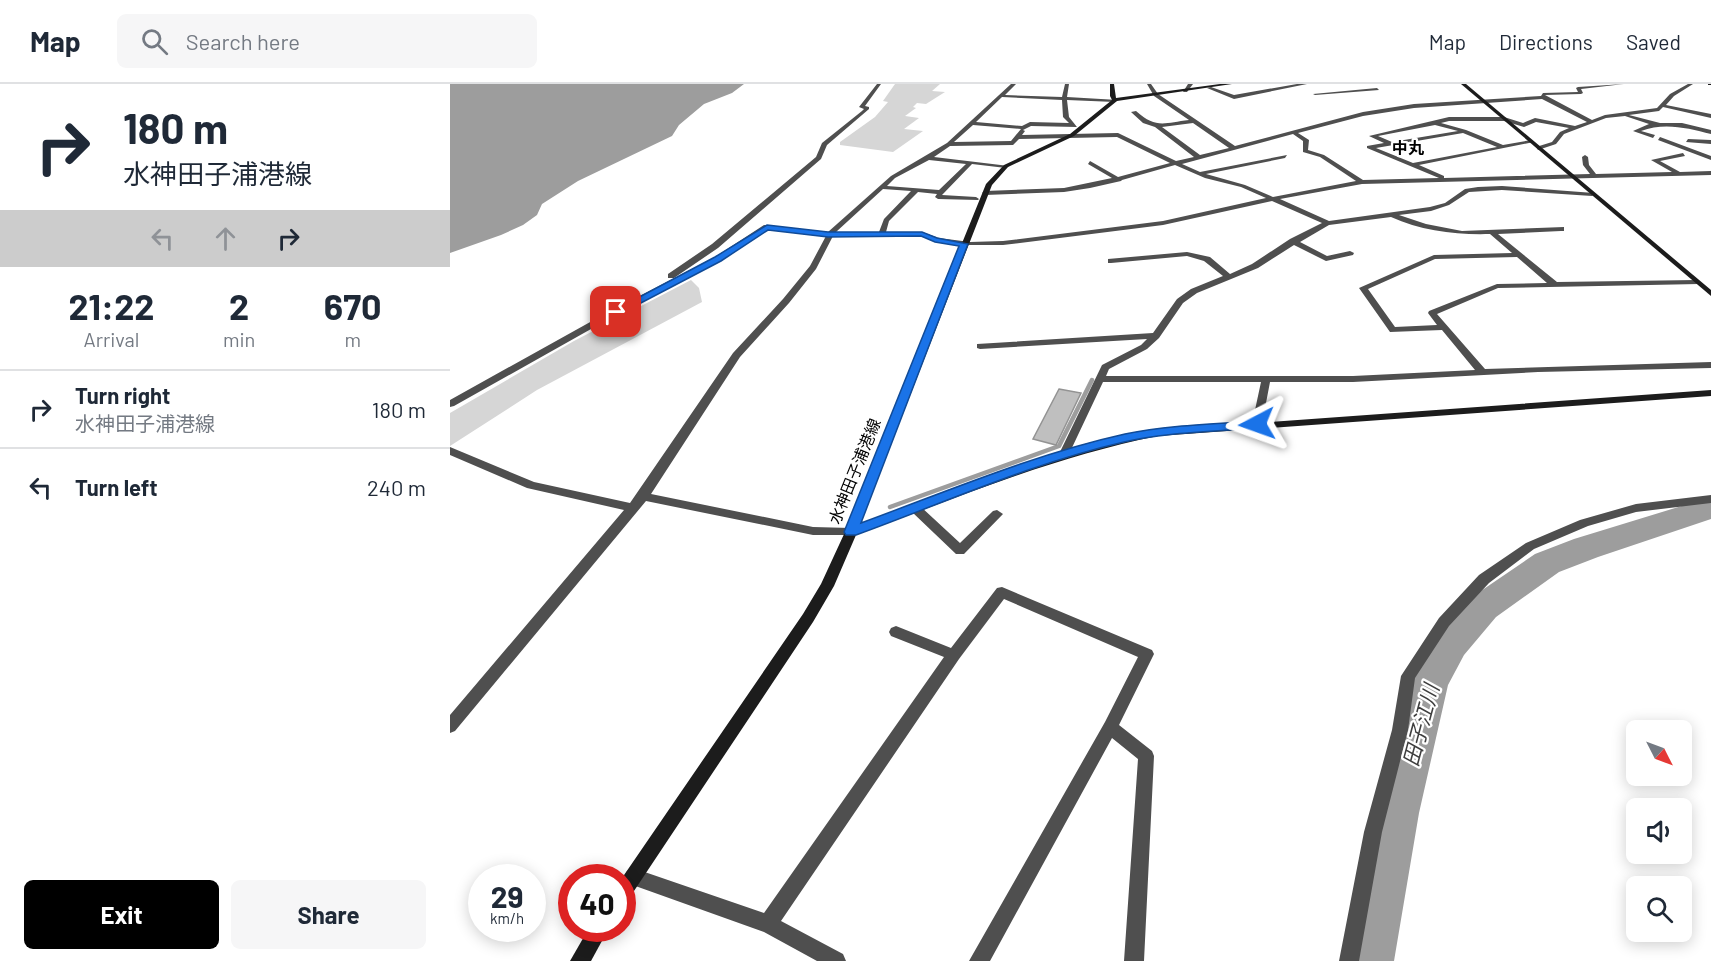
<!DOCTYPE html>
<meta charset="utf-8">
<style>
body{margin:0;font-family:Barlow,"Noto Sans JP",sans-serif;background:#f6f6f7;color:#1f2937;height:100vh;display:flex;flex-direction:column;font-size:22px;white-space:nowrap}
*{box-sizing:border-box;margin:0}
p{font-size:20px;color:#747a83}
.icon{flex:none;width:33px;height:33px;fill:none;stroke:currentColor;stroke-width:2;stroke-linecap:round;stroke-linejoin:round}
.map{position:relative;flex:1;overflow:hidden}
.panel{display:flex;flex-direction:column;background:#fff;width:450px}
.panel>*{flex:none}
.banner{background:#fff;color:#1f2937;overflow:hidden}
.needle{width:39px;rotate:132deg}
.buttons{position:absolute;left:1176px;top:636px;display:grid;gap:12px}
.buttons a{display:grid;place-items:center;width:66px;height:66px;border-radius:9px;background:#fff;box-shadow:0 3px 15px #0003;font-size:30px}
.speed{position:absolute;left:18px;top:780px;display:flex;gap:12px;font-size:30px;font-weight:700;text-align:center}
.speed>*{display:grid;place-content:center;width:78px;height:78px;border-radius:50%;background:#fff;box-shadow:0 3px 15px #0003;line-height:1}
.speed small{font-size:15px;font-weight:400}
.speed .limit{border:9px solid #d22;background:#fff;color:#111}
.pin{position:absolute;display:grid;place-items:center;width:51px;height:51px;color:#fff;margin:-26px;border-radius:12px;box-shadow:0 3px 9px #0006}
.me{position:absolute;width:66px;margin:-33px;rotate:266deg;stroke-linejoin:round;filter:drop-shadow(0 0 4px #0008)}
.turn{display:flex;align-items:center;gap:21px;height:126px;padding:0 24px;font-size:27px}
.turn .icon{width:78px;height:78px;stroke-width:2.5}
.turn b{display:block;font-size:42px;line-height:51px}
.lanes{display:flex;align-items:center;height:57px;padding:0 24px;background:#0003;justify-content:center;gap:30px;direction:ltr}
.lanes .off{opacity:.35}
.eta{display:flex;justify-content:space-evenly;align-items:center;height:102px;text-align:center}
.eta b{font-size:36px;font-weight:700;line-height:42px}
.cta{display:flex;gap:12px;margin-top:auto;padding:12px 24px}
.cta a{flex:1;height:69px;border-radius:9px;background:#000;color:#fff;font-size:24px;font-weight:700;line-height:69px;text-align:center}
.cta a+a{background:#f6f6f7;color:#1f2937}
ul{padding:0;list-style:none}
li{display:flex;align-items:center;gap:18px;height:78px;padding:0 24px;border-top:2px solid #e0e1e3}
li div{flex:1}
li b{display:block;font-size:22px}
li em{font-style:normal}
header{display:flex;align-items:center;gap:36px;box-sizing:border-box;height:84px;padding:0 30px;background:#fff;border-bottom:2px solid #e0e1e3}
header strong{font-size:28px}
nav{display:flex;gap:33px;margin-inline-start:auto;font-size:21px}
.search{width:420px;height:54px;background:#f6f6f7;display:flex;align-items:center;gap:15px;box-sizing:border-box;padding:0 21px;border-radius:9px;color:#747a83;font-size:22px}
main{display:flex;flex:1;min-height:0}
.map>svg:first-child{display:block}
.green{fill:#d6d6d6}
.water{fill:#9d9d9d}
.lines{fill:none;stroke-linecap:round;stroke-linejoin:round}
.stream{stroke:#9d9d9d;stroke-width:4.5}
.river{fill:#9d9d9d;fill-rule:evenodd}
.building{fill:#bfbfbf;stroke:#939393;stroke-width:1.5}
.street{fill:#4f4f4f;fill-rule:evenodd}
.secondary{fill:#1c1c1c;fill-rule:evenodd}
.route{fill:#1a73e8;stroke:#114b97;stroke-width:1.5}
.labels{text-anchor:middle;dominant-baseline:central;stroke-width:4.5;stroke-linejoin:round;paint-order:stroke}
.far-quarter-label{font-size:16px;font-weight:bold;fill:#000;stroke:#fff}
.street-label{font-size:16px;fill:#000;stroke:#fff}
.near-water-label{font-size:21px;font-style:italic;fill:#3e3e3e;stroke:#fff}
</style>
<header>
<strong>Map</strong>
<div class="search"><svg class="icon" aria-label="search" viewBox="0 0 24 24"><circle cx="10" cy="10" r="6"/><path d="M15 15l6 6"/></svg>Search here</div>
<nav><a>Map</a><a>Directions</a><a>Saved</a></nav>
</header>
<main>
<section class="panel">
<div class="banner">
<div class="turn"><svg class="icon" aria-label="right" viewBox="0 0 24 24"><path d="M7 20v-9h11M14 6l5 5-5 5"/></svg><div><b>180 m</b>水神田子浦港線</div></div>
<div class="lanes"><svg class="icon off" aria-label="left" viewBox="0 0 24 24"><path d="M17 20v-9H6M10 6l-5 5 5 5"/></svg><svg class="icon off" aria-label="ahead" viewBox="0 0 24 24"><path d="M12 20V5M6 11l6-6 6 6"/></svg><svg class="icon" aria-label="right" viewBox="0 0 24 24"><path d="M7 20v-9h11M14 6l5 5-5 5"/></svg></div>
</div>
<div class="eta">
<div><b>21:22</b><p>Arrival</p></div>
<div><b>2</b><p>min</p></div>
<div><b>670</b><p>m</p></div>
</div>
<ul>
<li><svg class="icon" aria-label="right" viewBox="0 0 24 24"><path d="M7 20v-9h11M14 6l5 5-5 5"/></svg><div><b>Turn right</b><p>水神田子浦港線</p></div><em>180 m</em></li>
<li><svg class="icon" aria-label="left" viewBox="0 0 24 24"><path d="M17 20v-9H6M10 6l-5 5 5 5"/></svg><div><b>Turn left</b></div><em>240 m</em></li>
</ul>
<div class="cta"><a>Exit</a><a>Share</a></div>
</section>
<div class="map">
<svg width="1261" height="877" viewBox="0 0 1261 877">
<rect width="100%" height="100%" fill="#fff"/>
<g class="green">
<path d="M445,0h45l-8,7 13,1 -19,12 -9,-1 -4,4 3,1 -11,8 14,2 -15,11 19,2 -30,21 -53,-7v-3l35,-25 13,-15 -5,-1z"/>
<path d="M241,196l8,8 3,14 -165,88 -87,56v-33l124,-72z"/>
</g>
<path class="water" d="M0,0h294l-12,9 -28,11 -25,21 -7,11 -94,45 -36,23 -5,11 -14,10 -22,10 -51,18z"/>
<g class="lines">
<path class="stream" d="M440,423l169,-61 33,-66"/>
<path class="river" d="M1261,413v22l-113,38 -39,15 -63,45 -32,38 -16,30 -29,128 -25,148h-50l31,-148 35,-131 28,-49 34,-36 63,-43 39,-15z"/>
</g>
<path class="building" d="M609,305l22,4 -25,52 -23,-6z"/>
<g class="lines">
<g class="street">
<path d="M427,0h4l-16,22 4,1v2l-42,36 -6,14 -103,89 -44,30h-6v-4l44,-30 104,-87 6,-14 40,-32 2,-2 -5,-2z"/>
<path d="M561,0h5l-11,11 57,2 3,-13h4l-2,13 51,3 -3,2 -48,-2 2,17 8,10 -46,-1 -8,4 2,1 -3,4 96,-2 58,28 18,-4 -39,-30 -12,-4 -12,-11 5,-1c20,18 28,12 53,9l-35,-24 -7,-12h4l7,10 77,52 128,-34 51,-8 127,-8 2,-3 35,-1 -2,-4 2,-1 46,-3 -43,5 2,4 -2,1 -36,1 47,25 13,-5 52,-7 13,-14 18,-10h5l-19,12 -8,9 45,9v4l-48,-11 -4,4 -30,4 31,8h22l29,7v4c-23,-6 -47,-12 -70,-3l14,4 -2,3 -20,-7 16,-7 -24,-8 -19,2 -42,16 -8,10 -18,6 -2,-3 16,-5 8,-10 9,-4 -33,-6 -12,5 -20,-6h-55l-8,2 25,7 37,15 28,-5 3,2 -115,23 25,11v2l146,-4 -7,-9 -1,-8 3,-2 3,2 1,8 7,9 76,-2 -21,-12 32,-7 2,3 -25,5 20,11 31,-1v4l-349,9 -82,15 49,22 101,-14 15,-4 20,-14 13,-2 24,-1 92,7 1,1 -3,2 -90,-6 -33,2 -20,13 -18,6 -32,4 27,9 36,7 102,-4v4h-3l-63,3 59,48 139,-2h3v4l-201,4 -61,26 48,55 226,-7v6l-173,4 -185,10h-83l-8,42 -5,3 -5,-3 9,-42h-158l-34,72 -5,4 -5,-4 43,-89 39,-20 6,-6 -167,10 -3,-1v-4l176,-11 24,-34 14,-10 32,-13 -19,-15 -17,-5 -76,7h-3v-4l79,-7 23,5 20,17 22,-10 38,-25 32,-16 -50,-22 -109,24 -160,20h-50l-32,-9h-88l-17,33 -27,34 -49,54 -89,137 162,33 38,1 6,4 -2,3h-42l-167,-34 -191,230 -5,2v-18l174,-205 -97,-22 -77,-33v-8l84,35 96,21 103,-150 50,-54 27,-33 16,-30 -58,-7 -47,32 -114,59 -153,86 -4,1v-7l151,-84 114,-59 49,-32 64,7 63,-56 56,-33zM552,13l60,3 1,17 6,6 -39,-1 -8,4 -46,-4zM1092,15l45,23 -12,4 -40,-8 -12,5 -19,-6h-55l-80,19 15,7 -17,3v2l72,30 -76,2 -39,-25 -16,-5 1,-10 -11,-7 65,-17 51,-8zM743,39l36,25 -29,7 -38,-28zM523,41l48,4 -10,12 -57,1zM985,41l23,6 -66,11 -14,-6zM1013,49l34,14 -84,16 -37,-15zM843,50l10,7v11l17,5 36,24 -83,16 -28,-12 -39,-11 79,-16 2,-3 -87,17 -18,-8zM667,53l53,26 -52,14 -28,-16 -2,3 24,14 -48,10 -79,3 -3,2 3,2 79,-3 26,-4 31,-7 1,-1 53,-15 30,13 36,9 25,11 -103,23 -160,20 -33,1 -31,-4 -17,-6h-36l3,-11 29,-29 19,2 -2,3 3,2 40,1 1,-1 -3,-2 -34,-2 30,-31 34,4 3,-2 -75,-9 16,-11 63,-1 6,-6zM479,76l37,4 -27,26 -52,-4 8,-8zM433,105l28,2 -27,28 -5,13h-43zM941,133c30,14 66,18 99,17l22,19 -78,2 -75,33 31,44 52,-2 33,40 -122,6h-247l3,-7 38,-20 12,-11 24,-35 14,-10 61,-25 36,-23 32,16 27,-6 1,-2 -4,-2 -23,5 -27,-14 29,-17zM1067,173l30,26 -50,1 -68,27 -1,2 9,12 -42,2 -27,-38 67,-30z"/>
<path d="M738,0h5l-6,8h-4z"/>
<path d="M847,0h10l-73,15 -27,-11 4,-1 23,8z"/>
<path d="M927,4l2,2 -64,5 -2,-1z"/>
<path d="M1210,53l51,19v4l-53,-20z"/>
<path d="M1238,55l23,1v4l-25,-2z"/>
<path d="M1261,411v8l-75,9 -48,14 -54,23 -45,34 -40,43 -34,52 -7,52 -26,102 -23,129h-20l25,-129 28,-102 9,-54 38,-58 40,-43 47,-32 54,-23 56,-16z"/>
<path d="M466,421l4,1 40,37 33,-32 4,-1 6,4 -39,40h-8l-44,-42 -2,-3z"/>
<path d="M552,503l150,63 2,4 -35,71 33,26 2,5 -10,205h-20l14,-202 -26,-21 -122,223h-21l136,-239 33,-65 -134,-58 -45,60 -178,262 62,33 3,7h-29l-53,-29 -137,-49 -3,-6 3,-6 6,-3 131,45 180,-256 -53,-21 -2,-4 2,-4 5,-2 55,22 46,-60z"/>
</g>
<g class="secondary">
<path d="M660,0h4l2,14 104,-14h12l-115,17 -43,35 -66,31 -16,18 -132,339c99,-36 195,-75 298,-94l553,-40v6l-553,40c-105,21 -202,62 -302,99l-22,51 -21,36 -185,278 -6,3v-25l181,-264 18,-30 24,-52 141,-348 18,-19 66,-31 42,-34 -2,-4z"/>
<path d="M1011,0h5l245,206v6z"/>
<rect x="1258" y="0" width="3" height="1"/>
<path d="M139,844h20l-18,33h-21z"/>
</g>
</g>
<path class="route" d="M317,141l61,7h94l15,6 31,6 -107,279c87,-32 174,-69 264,-89 43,-9 88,-10 132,-13l6,3 -6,4c-44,4 -90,4 -133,14 -92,21 -180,61 -268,93h-10l-2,-3 115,-286 -24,-4 -14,-6 -93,1 -60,-7 -47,31 -101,53 -9,-2 104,-55z"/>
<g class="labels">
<g class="far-quarter-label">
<text x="958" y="63">中丸</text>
</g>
<g class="street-label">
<text transform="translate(404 387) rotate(-68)">水神田子浦港線</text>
</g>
<g class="near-water-label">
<text transform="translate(970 641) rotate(-75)">田子江川</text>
</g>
</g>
</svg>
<div class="buttons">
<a><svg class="needle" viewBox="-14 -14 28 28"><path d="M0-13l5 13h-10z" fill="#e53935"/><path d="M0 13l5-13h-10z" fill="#747a83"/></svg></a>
<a><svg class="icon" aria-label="sound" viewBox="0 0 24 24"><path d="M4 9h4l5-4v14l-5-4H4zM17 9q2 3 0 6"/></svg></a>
<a><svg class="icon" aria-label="search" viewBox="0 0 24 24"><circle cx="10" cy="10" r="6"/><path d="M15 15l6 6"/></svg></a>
</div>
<div class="speed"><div>29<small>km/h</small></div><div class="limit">40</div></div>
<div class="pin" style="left:166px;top:228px;background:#d93025"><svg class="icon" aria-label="arrive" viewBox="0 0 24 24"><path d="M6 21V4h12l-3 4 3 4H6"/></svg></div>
<svg class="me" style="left:807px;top:340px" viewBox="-20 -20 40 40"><path d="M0-17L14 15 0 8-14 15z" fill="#1a73e8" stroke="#fff" stroke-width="4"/></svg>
</div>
</main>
